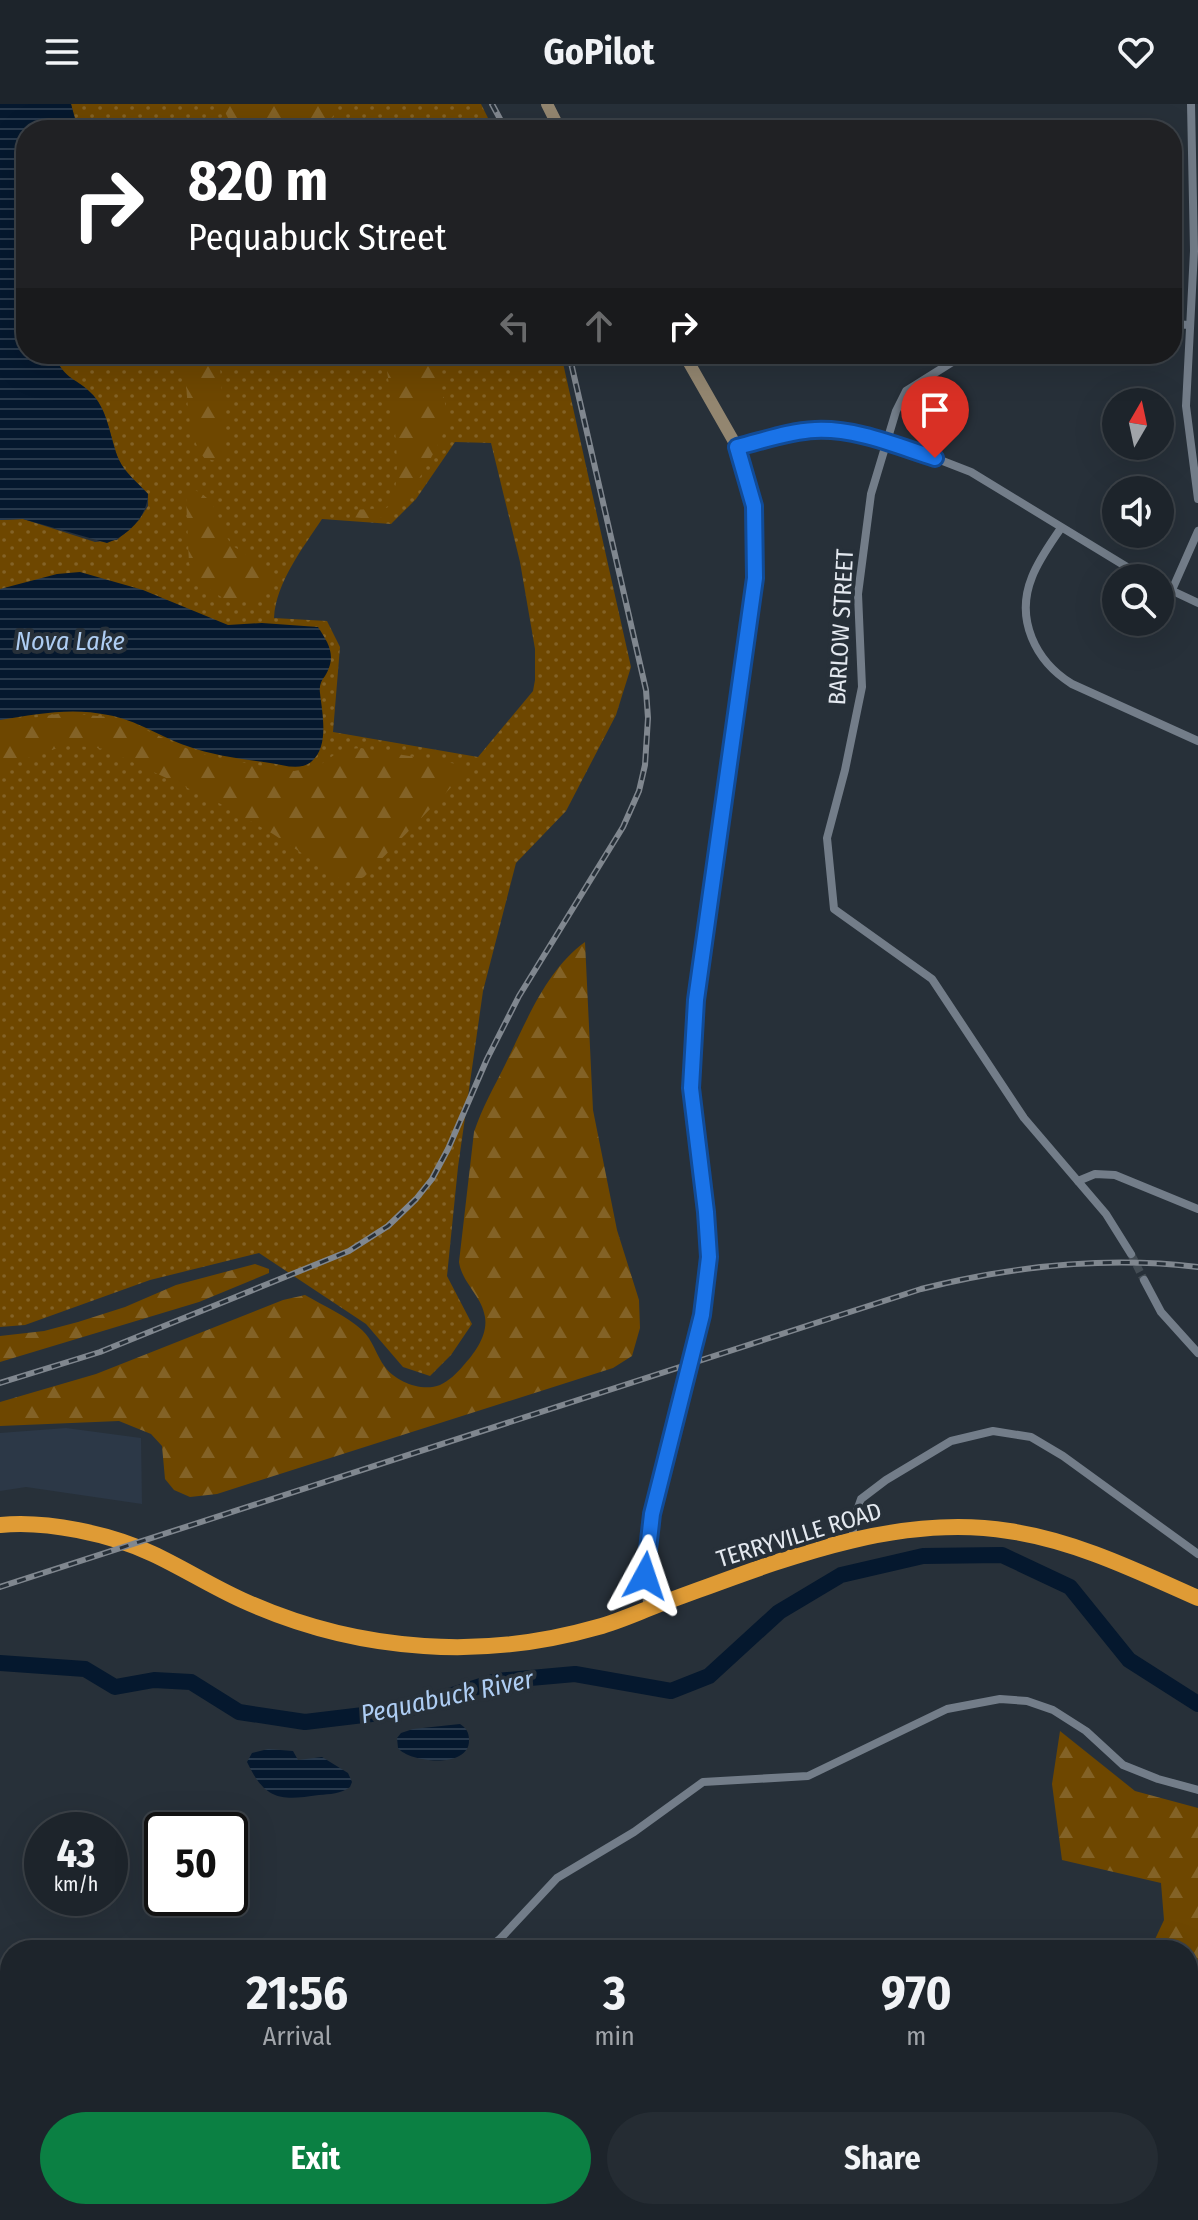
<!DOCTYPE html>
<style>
body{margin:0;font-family:"Fira Sans Condensed",sans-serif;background:#252c33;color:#f1f3f6;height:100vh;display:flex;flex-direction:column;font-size:30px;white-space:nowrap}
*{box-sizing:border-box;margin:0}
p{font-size:26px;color:#a0a4a9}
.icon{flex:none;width:44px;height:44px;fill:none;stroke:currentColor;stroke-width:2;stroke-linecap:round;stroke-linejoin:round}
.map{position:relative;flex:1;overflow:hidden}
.sheet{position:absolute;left:0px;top:1836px;width:1198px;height:280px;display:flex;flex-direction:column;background:#1d242b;border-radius:32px 32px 0 0;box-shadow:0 8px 32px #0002,0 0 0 2px #3b4147}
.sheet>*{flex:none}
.guide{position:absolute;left:16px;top:16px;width:1166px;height:244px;border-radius:32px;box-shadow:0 8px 32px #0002,0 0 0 2px #3b4147;background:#202124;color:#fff;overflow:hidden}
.needle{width:52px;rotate:9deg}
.buttons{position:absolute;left:1102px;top:284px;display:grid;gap:16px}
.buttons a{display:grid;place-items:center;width:72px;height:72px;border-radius:50%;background:#1d242b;box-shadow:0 8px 32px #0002,0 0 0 2px #3b4147;font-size:40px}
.speed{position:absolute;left:24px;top:1708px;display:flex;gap:16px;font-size:40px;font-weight:700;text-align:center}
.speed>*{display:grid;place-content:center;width:104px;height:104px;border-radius:50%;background:#1d242b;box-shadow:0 8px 32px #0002,0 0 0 2px #3b4147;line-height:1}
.speed small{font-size:20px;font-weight:400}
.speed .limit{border:4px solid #111;border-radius:12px;background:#fff;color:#111}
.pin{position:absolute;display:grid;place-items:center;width:68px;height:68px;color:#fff;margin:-82px -34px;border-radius:50% 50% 50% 0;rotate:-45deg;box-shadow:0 0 8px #0007}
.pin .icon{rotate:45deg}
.me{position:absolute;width:88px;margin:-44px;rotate:5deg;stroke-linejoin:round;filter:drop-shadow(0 0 6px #0008)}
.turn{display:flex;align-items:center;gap:28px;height:168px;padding:0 40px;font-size:36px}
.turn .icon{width:104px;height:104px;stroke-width:2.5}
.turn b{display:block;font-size:56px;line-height:68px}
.lanes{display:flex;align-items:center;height:76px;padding:0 40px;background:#0003;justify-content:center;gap:40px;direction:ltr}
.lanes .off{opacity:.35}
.eta{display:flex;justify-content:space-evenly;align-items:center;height:136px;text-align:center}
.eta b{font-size:48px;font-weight:700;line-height:56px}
.cta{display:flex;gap:16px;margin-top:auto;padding:16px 40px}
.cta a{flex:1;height:92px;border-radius:48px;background:#0b8043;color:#fff;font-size:32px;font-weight:700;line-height:92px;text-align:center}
.cta a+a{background:#252c33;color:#f1f3f6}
header{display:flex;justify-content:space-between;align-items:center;height:104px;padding:0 40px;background:#1d242b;font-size:36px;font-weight:700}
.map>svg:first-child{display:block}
.built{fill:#2c3847}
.grass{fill:url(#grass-dots);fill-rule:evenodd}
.forest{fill:url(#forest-firs)}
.water{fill:url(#water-rules)}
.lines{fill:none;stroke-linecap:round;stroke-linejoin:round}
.river{stroke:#05182e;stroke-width:16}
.street-tunnel{stroke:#434c54;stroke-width:8;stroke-dasharray:8 4;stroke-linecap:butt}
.street{stroke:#737d89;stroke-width:8}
.secondary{stroke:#938670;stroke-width:12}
.highway{stroke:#df9b35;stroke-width:16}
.rail-casing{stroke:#80878f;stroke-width:6}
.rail{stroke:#273039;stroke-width:3;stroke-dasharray:9;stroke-linecap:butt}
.route-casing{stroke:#114b97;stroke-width:20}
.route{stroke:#1a73e8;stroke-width:14}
.labels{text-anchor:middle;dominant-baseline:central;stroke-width:8;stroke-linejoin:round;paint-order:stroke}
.street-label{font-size:24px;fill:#e3e8ef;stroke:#273039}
.water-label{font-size:26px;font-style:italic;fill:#aecdf3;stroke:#273039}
</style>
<header><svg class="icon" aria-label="menu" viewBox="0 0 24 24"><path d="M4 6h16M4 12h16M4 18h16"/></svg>GoPilot<svg class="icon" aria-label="heart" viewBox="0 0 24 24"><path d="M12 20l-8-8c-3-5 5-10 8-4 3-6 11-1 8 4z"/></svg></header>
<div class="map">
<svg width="1198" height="2116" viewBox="0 0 1198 2116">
<defs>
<pattern id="grass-dots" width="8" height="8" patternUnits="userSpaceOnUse" patternTransform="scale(2)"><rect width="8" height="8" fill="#6e4700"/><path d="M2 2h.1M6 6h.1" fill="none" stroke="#836226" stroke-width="1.8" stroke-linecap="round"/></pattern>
<pattern id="forest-firs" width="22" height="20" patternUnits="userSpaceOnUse" patternTransform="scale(2)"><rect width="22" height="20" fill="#6e4700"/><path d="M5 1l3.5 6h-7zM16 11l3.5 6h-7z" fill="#836226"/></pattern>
<pattern id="water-rules" width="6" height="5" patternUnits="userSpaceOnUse" patternTransform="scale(2)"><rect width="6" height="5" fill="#05182e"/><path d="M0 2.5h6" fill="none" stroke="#293a4d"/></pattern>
</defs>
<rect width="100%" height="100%" fill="#273039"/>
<path class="built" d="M66,1324l75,10 1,66 -116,-17 -26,4v-58z"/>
<g class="grass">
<path d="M71,0h410l13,26h-416z"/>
<path d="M54,250h507l70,313 -15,48 -50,96 -50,52 -33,128 -25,176 -11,109 25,48 -21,31 -21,21 -27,-9 -37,-43 -107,-71 -109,27 -125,45 -25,2v-807l23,-1 72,23 22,-2 22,-20 9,-14v-12c-9,-10 -24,-22 -29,-34 -9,-21 -10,-47 -26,-65 -17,-18 -28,-13 -39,-41zM455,338l36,1 29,119 15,87v31l-2,11 -55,66 -145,-25 7,-85 -13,-26 -53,-3c2,-36 29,-70 48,-99l69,5 25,-25z"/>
</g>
<g class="forest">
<path d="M221,0h112l1,11 -13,15h-87z"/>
<path d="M184,250h35l4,51v49l-5,7 -13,-2c-21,-26 -17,-73 -21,-105z"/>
<path d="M385,250h48c4,21 14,46 14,67 -1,15 -44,90 -58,95 -9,4 -27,2 -37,1l-2,-3 3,-4 34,-2c22,-25 1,-120 -2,-154z"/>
<path d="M191,384c33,14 24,38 42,58l44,29c-10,20 -24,28 -47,28l-35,-24 -6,-16 -3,-67 1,-6z"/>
<path d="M64,609l45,4 22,6 52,24 32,11 79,13 23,-4 24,-17 20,-2 96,16 8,3 2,4 -103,106 -11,5h-8l-72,-48 -56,-32 -112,-53 -34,-4 -28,7 -43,17v-46z"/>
<path d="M585,838l8,168 24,120 22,70 1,28 -8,28 -19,12 -396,126 -27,3 -16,-7 -9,-11 -3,-33 -11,-12 -32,-13 -119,5v-24l96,-28 187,-74 22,-5c19,11 42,21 57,35 11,10 14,25 23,37 11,15 37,25 55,18 9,-4 17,-12 23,-19 12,-13 25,-31 22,-49 -3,-21 -23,-34 -26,-55l15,-130c8,-24 20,-45 31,-67 21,-43 41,-95 80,-123z"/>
<path d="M255,1160l14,5v4l-70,29 -199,60v-26l44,-5 34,-9 47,-15 51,-22z"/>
<path d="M1060,1627l75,60 63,17v217l-10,-5v-70h-38l14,-30 -3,-37 -99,-23 -10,-76z"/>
<path d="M0,1955l10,14v137h741l1,3h163l1,7h-916z"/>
<path d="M1188,2024l10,4v88h-219v-10h209z"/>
</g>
<g class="water">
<path d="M0,0h71l7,26h-52v224h28c11,28 23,23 39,41 16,18 17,44 26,65 6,13 20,24 29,34 -1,23 -20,42 -41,49l-84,-24 -23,1z"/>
<path d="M80,468l63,18 85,35 34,-2 56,4c11,17 19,29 7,49 -4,5 -6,10 -5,17 2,19 10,54 -9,69 -11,9 -28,3 -41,1 -28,-4 -55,-7 -83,-17 -27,-9 -50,-26 -79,-31 -37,-8 -71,-1 -108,5v-131l57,-15z"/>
<path d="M460,1620c6,4 9,8 9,16 1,29 -59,23 -71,8l-1,-10 4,-5 12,-4z"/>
<path d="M268,1645l25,2 5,9 24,-3 26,16 4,9 -2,5c-9,7 -20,7 -31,8 -39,6 -54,5 -72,-33l5,-9z"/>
</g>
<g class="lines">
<path class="river" d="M0,1559l85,6 30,18 39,-7 37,2 48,30 66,10 100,-12 91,-29 79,-7 96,17 38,-15 70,-64 62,-37 82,-19 79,-1 68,32 59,73 69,44"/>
<path class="street-tunnel" d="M1131,1150l13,26"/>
<g class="street">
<path d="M1191,0l3,147 -8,155 12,93"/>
<path d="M1022,18v8"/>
<path d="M1172,220l18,1"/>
<path d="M965,250l-59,37 -10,20 -25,83 -13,100 4,93 -17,83 -18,68 7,71 98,70 92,139 82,96 25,40"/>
<path d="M737,343l65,-15 23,-2 30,4 80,24 36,14 174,106"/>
<path d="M1061,424c-10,15 -22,31 -29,49 -17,42 3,84 40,107l126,57"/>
<path d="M1160,481l38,18"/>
<path d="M1172,486l26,-59"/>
<path d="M1078,1077l17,-7 20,1 83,34"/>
<path d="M1144,1176l17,32 37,41"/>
<path d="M853,1436v-18l8,-23 25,-19 65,-39 42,-10 38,6 32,19 135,98"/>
<path d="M486,1846l14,-11 57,-61 77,-46 69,-50 105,-6 139,-67 53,-10 27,2 26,9 33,21 37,34 35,14 40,11"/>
<path d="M0,1876l10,5"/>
</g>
<g class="secondary">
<path d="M547,0l13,26"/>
<path d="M650,1504l-5,-32 7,-62 50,-199 7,-58 -3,-45 -15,-124 5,-88 59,-422 -1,-72 -17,-59 -53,-93"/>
</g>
<path class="highway" d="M0,1421c46,-5 111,9 153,29 30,14 58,32 89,46 57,26 119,42 182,46 58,4 118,-3 174,-19 22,-6 43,-16 65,-24 108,-39 229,-91 346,-72 67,10 128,40 189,67"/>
<defs>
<g id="rail">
<path d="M492,0l14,26"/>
<path d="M0,1279l100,-31 249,-101 39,-25 28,-27 16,-20 16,-30 39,-90 32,-63 104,-169 16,-36 6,-26 3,-47 -2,-28 -77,-336"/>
<path d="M0,1483l921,-298c91,-23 183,-33 277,-22"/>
</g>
</defs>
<use href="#rail" class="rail-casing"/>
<use href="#rail" class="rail"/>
</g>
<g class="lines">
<defs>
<path id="route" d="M645,1472l7,-62 50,-199 7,-58 -3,-45 -15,-124 5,-88 59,-422 -1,-72 -17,-59c25,-6 52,-16 78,-17 41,-2 82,16 120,28"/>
</defs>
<use href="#route" class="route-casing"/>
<use href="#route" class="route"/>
</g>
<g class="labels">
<g class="street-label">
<text transform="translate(841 523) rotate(-87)">BARLOW STREET</text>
<text transform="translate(799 1431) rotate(-17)">TERRYVILLE ROAD</text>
</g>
<g class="water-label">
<text x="70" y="537">Nova Lake</text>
<text transform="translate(447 1593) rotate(-12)">Pequabuck River</text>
</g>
</g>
</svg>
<div class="buttons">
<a><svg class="needle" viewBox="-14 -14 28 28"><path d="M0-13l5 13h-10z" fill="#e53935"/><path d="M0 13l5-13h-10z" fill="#a0a4a9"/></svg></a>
<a><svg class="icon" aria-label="sound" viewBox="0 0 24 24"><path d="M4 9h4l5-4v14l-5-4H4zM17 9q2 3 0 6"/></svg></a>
<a><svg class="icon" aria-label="search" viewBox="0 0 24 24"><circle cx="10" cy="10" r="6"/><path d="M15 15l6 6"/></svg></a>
</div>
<div class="speed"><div>43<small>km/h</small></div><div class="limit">50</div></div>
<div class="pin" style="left:935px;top:354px;background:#d93025"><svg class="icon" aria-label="arrive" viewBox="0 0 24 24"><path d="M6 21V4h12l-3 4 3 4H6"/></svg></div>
<svg class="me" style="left:645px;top:1472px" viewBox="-20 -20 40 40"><path d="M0-17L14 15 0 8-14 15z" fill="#1a73e8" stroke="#fff" stroke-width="4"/></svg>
<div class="guide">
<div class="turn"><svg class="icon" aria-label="right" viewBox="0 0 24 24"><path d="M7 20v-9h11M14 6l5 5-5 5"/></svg><div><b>820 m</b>Pequabuck Street</div></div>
<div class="lanes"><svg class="icon off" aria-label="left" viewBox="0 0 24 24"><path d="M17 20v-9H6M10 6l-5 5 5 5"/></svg><svg class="icon off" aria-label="ahead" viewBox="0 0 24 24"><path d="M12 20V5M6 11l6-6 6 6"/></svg><svg class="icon" aria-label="right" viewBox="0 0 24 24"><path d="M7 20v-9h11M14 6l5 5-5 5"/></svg></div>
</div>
<section class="sheet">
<div class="eta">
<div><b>21:56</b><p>Arrival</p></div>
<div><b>3</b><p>min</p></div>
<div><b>970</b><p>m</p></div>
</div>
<div class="cta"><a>Exit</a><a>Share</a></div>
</section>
</div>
